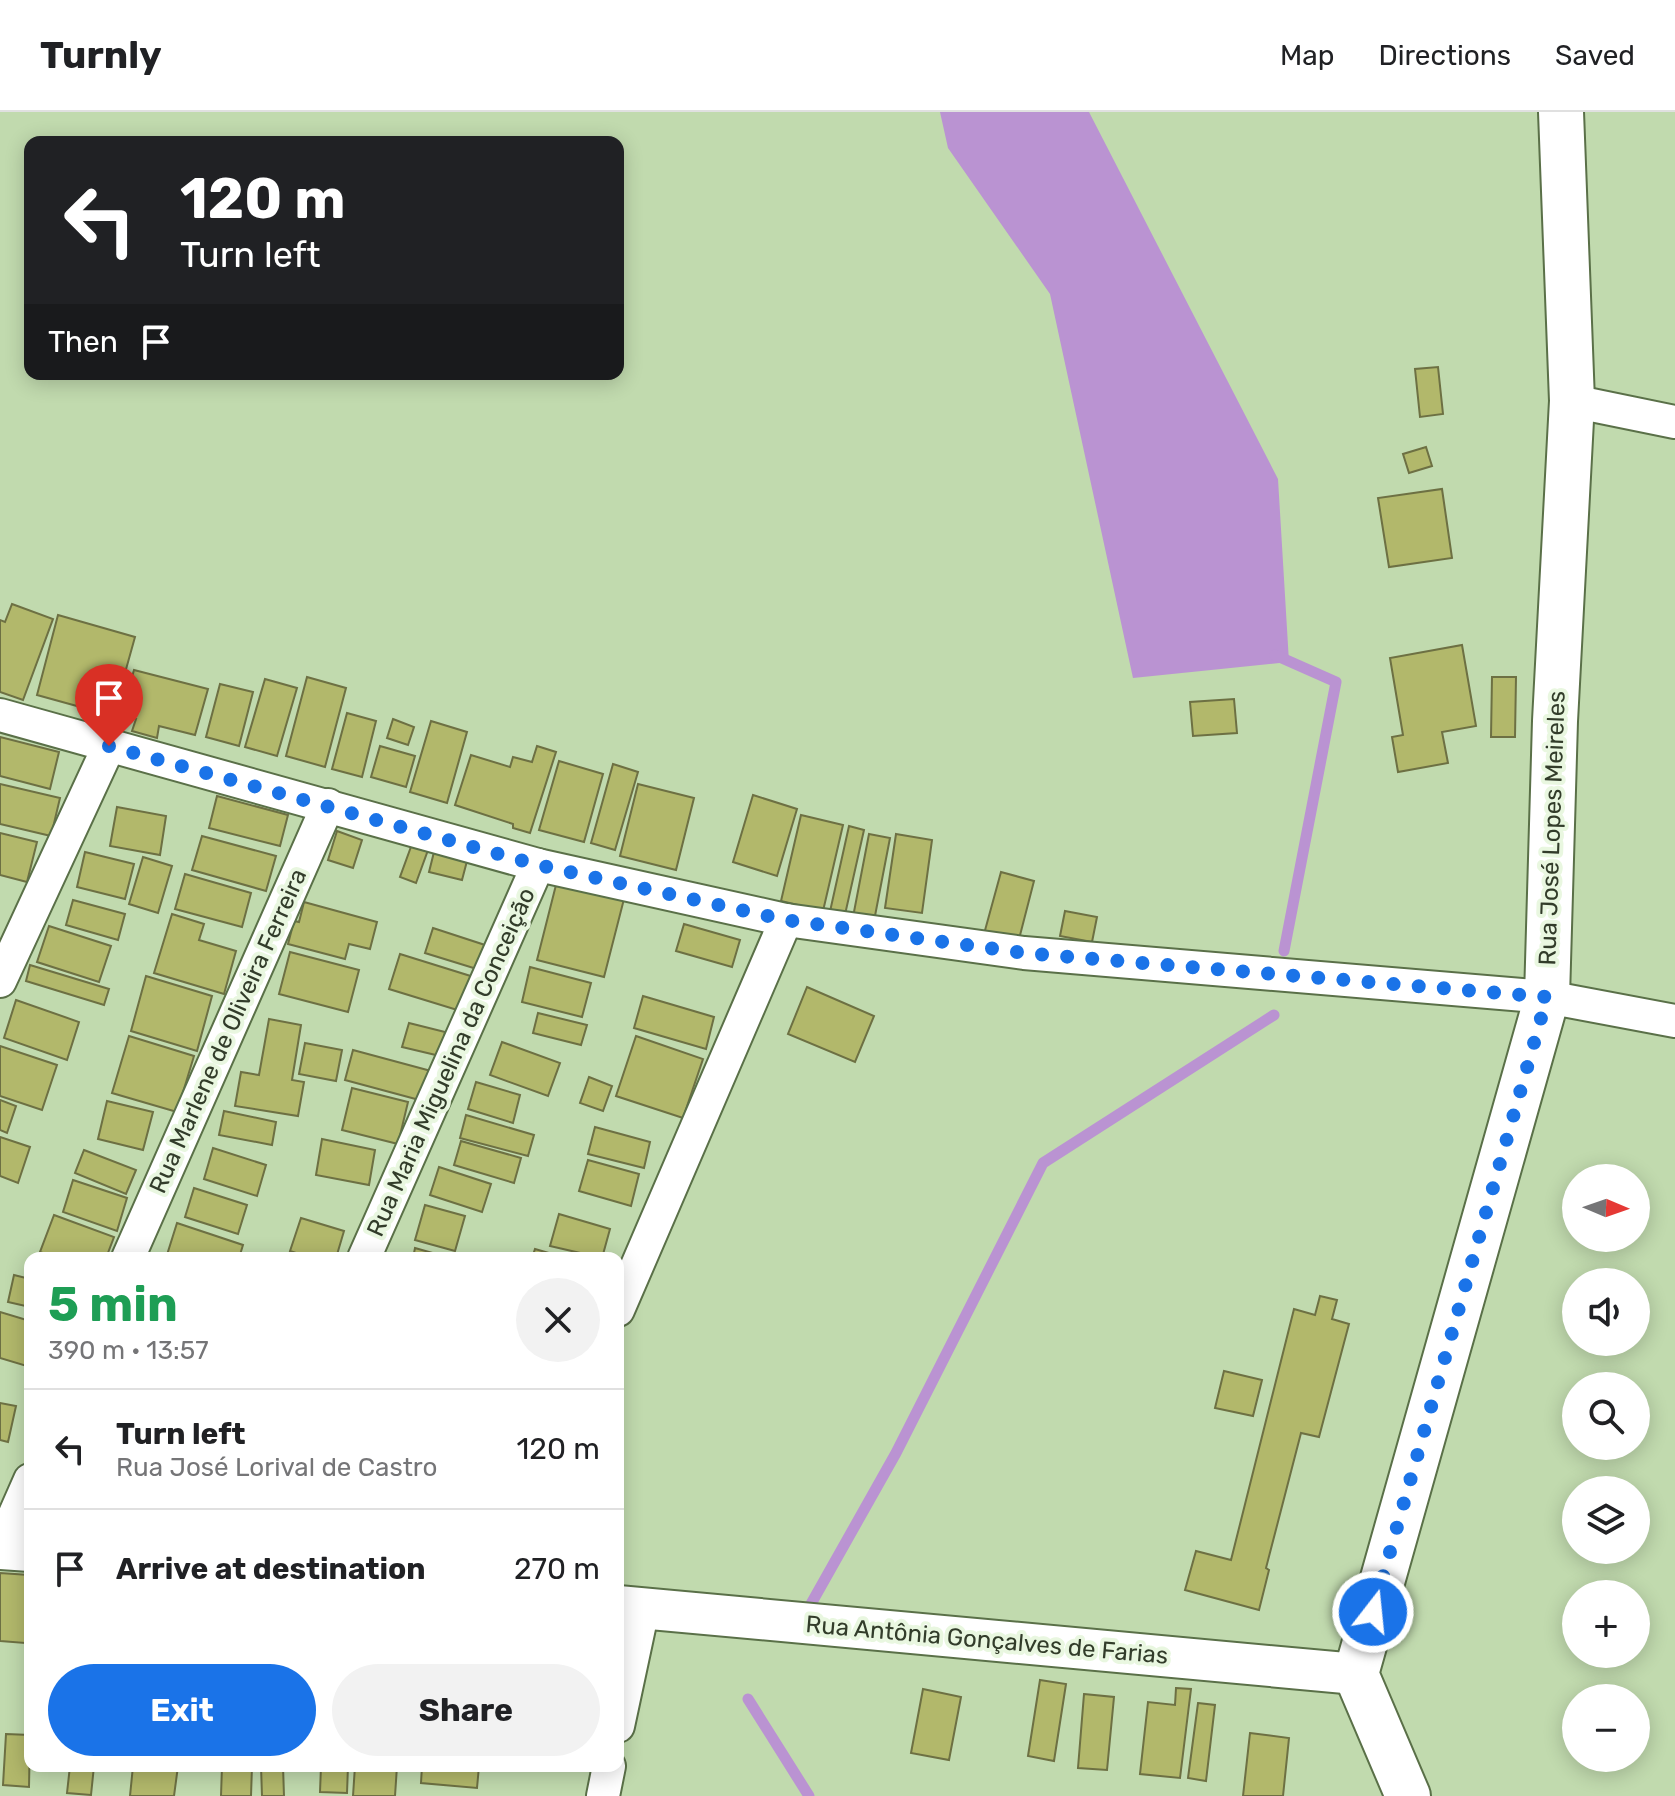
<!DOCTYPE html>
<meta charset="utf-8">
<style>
body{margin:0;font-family:Rubik,sans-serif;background:#f2f2f2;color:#202124;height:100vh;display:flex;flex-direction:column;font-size:30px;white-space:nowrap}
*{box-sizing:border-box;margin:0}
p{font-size:26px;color:#757577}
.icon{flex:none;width:44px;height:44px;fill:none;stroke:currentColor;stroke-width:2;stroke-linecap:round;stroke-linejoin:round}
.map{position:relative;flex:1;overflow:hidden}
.details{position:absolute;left:24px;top:1140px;width:600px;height:520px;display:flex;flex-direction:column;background:#fff;border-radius:16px;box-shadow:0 4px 20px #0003}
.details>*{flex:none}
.hud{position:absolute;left:24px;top:24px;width:600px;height:244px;border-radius:16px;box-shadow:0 4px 20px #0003;background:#202124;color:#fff;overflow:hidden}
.needle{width:52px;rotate:92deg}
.tools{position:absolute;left:1562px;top:1052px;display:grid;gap:16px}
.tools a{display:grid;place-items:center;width:88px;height:88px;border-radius:50%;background:#fff;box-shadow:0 4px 20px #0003;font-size:40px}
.pin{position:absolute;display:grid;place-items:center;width:68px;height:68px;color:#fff;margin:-82px -34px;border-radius:50% 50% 50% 0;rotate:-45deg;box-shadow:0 0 8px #0007}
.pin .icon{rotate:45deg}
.me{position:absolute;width:88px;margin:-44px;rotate:16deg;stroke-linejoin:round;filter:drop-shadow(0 0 6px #0008)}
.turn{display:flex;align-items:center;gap:28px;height:168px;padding:0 24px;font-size:36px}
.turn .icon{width:104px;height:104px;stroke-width:2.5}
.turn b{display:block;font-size:56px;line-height:68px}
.then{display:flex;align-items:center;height:76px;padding:0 24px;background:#0003;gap:16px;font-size:30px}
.round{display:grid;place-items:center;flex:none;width:84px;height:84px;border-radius:42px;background:#f2f2f2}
.overview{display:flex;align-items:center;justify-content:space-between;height:136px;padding:0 24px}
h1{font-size:48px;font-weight:700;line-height:60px;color:#1e9e55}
.cta{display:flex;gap:16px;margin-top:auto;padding:16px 24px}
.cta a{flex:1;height:92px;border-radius:48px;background:#1a73e8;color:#fff;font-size:32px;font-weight:700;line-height:92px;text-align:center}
.cta a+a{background:#f2f2f2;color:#202124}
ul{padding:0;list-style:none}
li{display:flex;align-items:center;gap:24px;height:120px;padding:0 24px;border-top:2px solid #e0e0e0}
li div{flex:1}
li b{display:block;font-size:30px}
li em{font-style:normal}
header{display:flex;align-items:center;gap:48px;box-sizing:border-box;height:112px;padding:0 40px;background:#fff;border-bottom:2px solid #e0e0e0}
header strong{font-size:38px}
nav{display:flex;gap:44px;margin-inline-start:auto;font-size:28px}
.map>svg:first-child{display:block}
.water{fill:#ba93d2}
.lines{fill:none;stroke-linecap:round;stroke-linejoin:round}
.stream{stroke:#ba93d2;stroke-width:11}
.building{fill:#b2b86b;stroke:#6d7043;stroke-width:2}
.minor-casing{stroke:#5a7048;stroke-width:36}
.tertiary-casing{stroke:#5a7048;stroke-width:44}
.secondary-casing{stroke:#5a7048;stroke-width:48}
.minor{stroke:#fff;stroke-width:32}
.tertiary{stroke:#fff;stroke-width:40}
.secondary{stroke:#fff;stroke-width:44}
.route{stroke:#1a73e8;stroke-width:14;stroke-dasharray:0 25.2}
.labels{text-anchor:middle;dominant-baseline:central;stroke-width:8;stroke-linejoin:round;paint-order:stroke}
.street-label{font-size:24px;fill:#323c2a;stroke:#e9f7e0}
</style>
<header>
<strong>Turnly</strong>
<nav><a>Map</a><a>Directions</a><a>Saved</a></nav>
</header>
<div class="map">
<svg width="1675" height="1684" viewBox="0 0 1675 1684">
<rect width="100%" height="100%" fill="#c1daae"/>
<path class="water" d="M940,0h149l189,367 11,183 -156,16 -83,-384 -102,-146z"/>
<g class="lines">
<g class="stream">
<path d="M1275,543l61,27 -52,269"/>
<path d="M807,1499l89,-158 147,-290 231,-148"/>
<path d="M748,1587l61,97"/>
</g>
</g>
<g class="building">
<path d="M1438,255l5,47 -23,3 -5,-48z"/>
<path d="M1426,335l6,19 -23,7 -6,-19z"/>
<path d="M1442,377l10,69 -63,9 -11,-69z"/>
<path d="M12,492l41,15 -30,81 -23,-8v-72l5,2z"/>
<path d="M58,503l77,22 -22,79 -76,-21z"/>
<path d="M1462,533l14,81 -34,6 6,31 -50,9 -6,-35 11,-2 -13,-77z"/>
<path d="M134,558l74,19 -13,46 -36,-9 -2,12 -25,-7 4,-12 -15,-3z"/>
<path d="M307,565l39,11 -21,79 -39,-11z"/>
<path d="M1492,565h24l-1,60h-24z"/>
<path d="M265,567l32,9 -20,68 -32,-9z"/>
<path d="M220,572l33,8 -14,54 -33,-9z"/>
<path d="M1234,587l3,34 -44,3 -3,-34z"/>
<path d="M347,601l29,8 -14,56 -30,-8z"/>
<path d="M393,607l21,8 -6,18 -21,-7z"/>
<path d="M431,609l36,11 -20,71 -37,-11z"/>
<path d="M0,625l59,15 -9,37 -50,-13z"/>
<path d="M380,634l35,10 -9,31 -35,-10z"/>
<path d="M537,634l19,6 -26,81 -17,-5v-4l-58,-19 16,-50 39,12 3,-10 19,5z"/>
<path d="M559,649l44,13 -19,68 -45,-12z"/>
<path d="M613,652l25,8 -23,78 -24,-7z"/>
<path d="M0,672l60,14 -9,38 -51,-12z"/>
<path d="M638,672l56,14 -18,72 -56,-14z"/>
<path d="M753,683l44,14 -20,67 -44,-14z"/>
<path d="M217,684l71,19 -8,31 -71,-18z"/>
<path d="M117,695l49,9 -6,39 -50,-9z"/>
<path d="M801,703l42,10 -20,86 -42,-10z"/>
<path d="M849,714l15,4 -20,89 -15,-3z"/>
<path d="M337,719l25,9 -9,28 -25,-8z"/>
<path d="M0,721l37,9 -10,40 -27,-7z"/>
<path d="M869,722l21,4 -16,83 -21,-4z"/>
<path d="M896,722l36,6 -10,73 -37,-5z"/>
<path d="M202,724l74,20 -10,35 -74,-21z"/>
<path d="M412,732l16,6 -12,33 -16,-6z"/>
<path d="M85,740l49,12 -9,35 -48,-12z"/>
<path d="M434,740l33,9 -5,19 -33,-8z"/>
<path d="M143,745l29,9 -14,47 -29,-9z"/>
<path d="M1001,760l33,9 -16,62 -34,-9z"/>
<path d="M185,762l66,19 -9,34 -67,-18z"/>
<path d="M557,769l67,18 -20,78 -67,-17z"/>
<path d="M73,788l52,14 -7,26 -52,-15z"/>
<path d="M304,790l73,20 -7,27 -21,-5 -4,15 -57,-15 6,-23 5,1z"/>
<path d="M1065,799l32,6 -5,25 -32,-6z"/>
<path d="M172,802l32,10 -5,16 37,11 -12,43 -70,-21z"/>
<path d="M684,812l56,16 -8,27 -56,-16z"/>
<path d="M49,814l62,20 -12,36 -62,-20z"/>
<path d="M433,816l55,18 -8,24 -55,-17z"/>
<path d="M290,840l69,18 -11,42 -69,-18z"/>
<path d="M400,842l77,24 -10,35 -78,-24z"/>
<path d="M30,853l79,24 -5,16 -78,-24z"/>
<path d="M530,855l61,16 -9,34 -60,-15z"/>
<path d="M146,864l66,20 -15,55 -66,-20z"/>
<path d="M807,875l67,29 -19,46 -67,-28z"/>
<path d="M643,884l71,21 -8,32 -72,-21z"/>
<path d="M16,888l63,22 -12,38 -63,-22z"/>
<path d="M538,901l49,12 -6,20 -48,-12z"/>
<path d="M269,907l32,6 -9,55 12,2 -6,34 -63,-10 6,-34 18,3z"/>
<path d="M409,911l36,9 -5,24 -38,-9z"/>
<path d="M129,924l65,20 -17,56 -65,-19z"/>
<path d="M636,924l67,23 -20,59 -67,-22z"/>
<path d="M502,930l58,21 -12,33 -58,-21z"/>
<path d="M305,931l37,7 -6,31 -37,-7z"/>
<path d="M0,934l57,19 -15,45 -42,-14z"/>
<path d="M353,938l78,21 -8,30 -78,-21z"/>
<path d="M589,965l23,9 -9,25 -23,-8z"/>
<path d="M476,970l44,13 -7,28 -45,-14z"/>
<path d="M352,976l56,14 -10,42 -56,-14z"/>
<path d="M0,988l16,6 -9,27 -7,-3z"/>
<path d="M107,989l46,11 -10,38 -45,-11z"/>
<path d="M224,999l52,11 -4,23 -53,-10z"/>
<path d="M466,1003l68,20 -6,21 -68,-18z"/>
<path d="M595,1015l55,15 -6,26 -56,-14z"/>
<path d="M0,1025l30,10 -12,36 -18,-7z"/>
<path d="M322,1027l53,11 -6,35 -53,-10z"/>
<path d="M461,1029l60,17 -7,25 -60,-18z"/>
<path d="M213,1036l53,17 -9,31 -53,-17z"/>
<path d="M84,1038l52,20 -10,24 -51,-21z"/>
<path d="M588,1048l51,14 -8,32 -52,-15z"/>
<path d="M439,1055l52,17 -9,28 -52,-17z"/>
<path d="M73,1068l54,18 -10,33 -54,-19z"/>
<path d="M194,1076l53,17 -9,29 -53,-17z"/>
<path d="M425,1093l40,11 -10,35 -40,-11z"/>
<path d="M559,1102l51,15 -8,29 -52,-12z"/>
<path d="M54,1103l60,22 -8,21h-50l-16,-6z"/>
<path d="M301,1106l43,13 -8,27h-25l-21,-7z"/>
<path d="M177,1111l66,22 -4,13h-73z"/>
<path d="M415,1136l35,10h-37z"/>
<path d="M535,1137l31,9h-34z"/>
<path d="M14,1163l16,4v28l-22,-5z"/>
<path d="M1320,1184l17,4 -5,19 17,5 -30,113 -18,-4 -35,135 3,2 -10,40 -74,-20 11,-39 35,9 63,-251 21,6z"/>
<path d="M0,1200l30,9v46l-30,-9z"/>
<path d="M1224,1259l38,9 -9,36 -38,-8z"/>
<path d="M0,1291l16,3 -8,36 -8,-2z"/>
<path d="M0,1461l29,2 -4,68 -25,-2z"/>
<path d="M1040,1568l26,4 -12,77 -26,-5z"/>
<path d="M1176,1576l15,1 -11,89 -40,-4 8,-72 27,3z"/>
<path d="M923,1577l38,8 -12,63 -38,-7z"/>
<path d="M1084,1582l30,3 -7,73 -29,-2z"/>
<path d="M1198,1591l17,2 -9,76 -18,-3z"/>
<path d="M1250,1621l39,5 -6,58h-40z"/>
<path d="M6,1622l24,1 -1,52 -26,-2z"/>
<path d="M70,1654h24l-3,29 -24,-2z"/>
<path d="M133,1654h45l-4,30h-44z"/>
<path d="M222,1654h30l-1,30h-30z"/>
<path d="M261,1654h22l1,30h-22z"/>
<path d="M321,1654h27l-1,27 -27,-1z"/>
<path d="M355,1654h42l-2,30h-42z"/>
<path d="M422,1654h57l-2,22 -56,-5z"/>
</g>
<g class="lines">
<defs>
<g id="minor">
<path d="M1572,289l103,21"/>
<path d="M0,603l538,150 248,55 238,33 523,44 128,24"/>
<path d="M0,869l109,-235"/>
<path d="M128,1146l200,-453"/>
<path d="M364,1146l174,-393"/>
<path d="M618,1198l168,-390"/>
<path d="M0,1436l30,-68"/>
<path d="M618,1614l25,-117"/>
<path d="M603,1684l6,-30"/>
</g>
<g id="tertiary">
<path d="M0,1437l30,2"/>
<path d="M618,1494l738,68"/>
</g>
<path id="secondary" d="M1408,1684l-52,-122 191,-677 8,-276 17,-320 -11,-289"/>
</defs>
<use href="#minor" class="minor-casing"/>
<use href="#tertiary" class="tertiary-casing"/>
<use href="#secondary" class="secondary-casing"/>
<use href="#minor" class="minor"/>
<use href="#tertiary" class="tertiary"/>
<use href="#secondary" class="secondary"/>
</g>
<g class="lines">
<path class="route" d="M109,634l429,119 248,55 238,33 523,44 -174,615"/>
</g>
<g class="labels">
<g class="street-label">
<text transform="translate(1552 716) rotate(-88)">Rua José Lopes Meireles</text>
<text transform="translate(228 919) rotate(-66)">Rua Marlene de Oliveira Ferreira</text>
<text transform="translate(451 950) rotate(-66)">Rua Maria Miguelina da Conceição</text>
<text transform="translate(987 1528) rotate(5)">Rua Antônia Gonçalves de Farias</text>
</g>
</g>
</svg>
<div class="tools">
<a><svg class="needle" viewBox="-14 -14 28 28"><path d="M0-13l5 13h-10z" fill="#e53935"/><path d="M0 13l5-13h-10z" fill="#757577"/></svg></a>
<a><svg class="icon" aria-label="sound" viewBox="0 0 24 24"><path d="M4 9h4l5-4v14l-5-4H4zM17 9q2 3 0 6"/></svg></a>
<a><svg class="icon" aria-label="search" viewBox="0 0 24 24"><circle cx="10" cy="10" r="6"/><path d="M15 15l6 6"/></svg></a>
<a><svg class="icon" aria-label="layers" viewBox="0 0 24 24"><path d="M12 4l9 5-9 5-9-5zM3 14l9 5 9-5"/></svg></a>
<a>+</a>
<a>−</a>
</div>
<div class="pin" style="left:109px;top:634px;background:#d93025"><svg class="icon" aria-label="arrive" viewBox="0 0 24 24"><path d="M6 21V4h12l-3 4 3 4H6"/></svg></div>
<svg class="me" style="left:1373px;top:1500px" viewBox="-20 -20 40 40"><circle r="17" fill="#1a73e8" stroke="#fff" stroke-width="3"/><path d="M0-11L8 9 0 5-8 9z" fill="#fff"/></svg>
<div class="hud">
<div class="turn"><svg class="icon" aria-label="left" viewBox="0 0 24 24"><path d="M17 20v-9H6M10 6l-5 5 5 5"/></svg><div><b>120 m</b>Turn left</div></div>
<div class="then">Then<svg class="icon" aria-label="arrive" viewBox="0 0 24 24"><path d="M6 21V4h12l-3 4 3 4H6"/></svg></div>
</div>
<section class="details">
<div class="overview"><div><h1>5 min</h1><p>390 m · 13:57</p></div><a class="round"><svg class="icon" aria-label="close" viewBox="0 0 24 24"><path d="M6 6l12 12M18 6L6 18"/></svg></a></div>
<ul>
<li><svg class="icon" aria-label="left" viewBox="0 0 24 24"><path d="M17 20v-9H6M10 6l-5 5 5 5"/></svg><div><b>Turn left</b><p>Rua José Lorival de Castro</p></div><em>120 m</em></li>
<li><svg class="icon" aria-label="arrive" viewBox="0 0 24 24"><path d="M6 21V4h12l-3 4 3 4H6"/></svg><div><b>Arrive at destination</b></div><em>270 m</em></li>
</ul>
<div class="cta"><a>Exit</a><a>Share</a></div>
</section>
</div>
